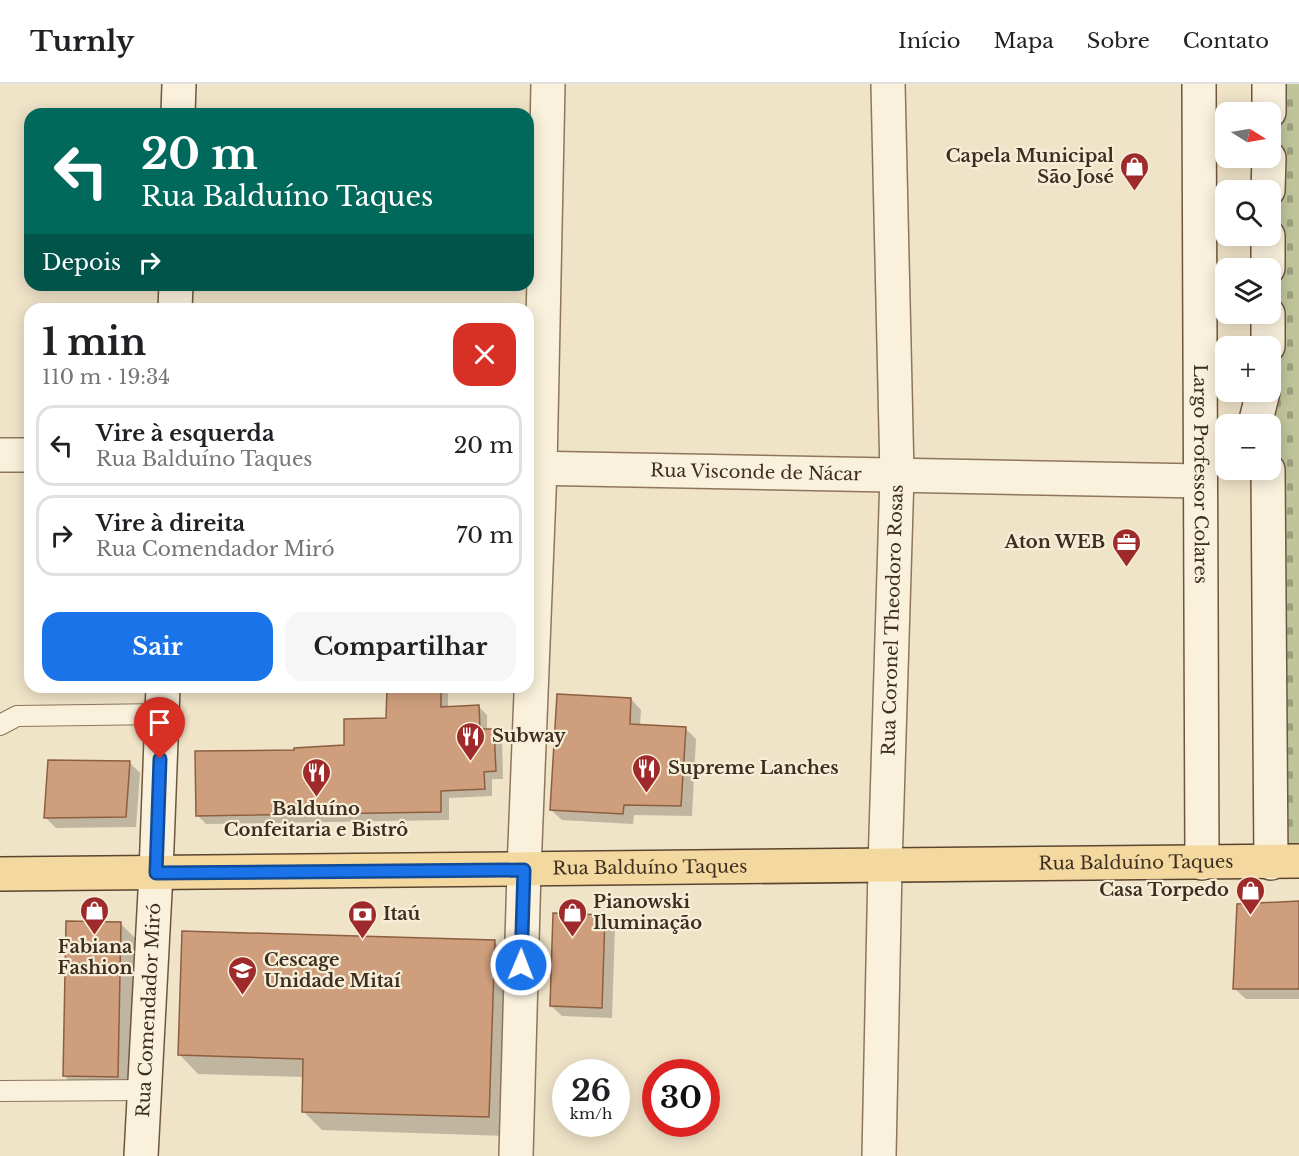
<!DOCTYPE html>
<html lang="pt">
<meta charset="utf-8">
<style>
body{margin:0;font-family:"Libre Baskerville",serif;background:#f6f6f6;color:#202124;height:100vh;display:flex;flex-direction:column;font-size:22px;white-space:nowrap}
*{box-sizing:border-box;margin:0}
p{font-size:20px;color:#757577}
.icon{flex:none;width:33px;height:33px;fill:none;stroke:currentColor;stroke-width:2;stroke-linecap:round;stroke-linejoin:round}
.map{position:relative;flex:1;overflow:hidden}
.details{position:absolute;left:24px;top:219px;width:510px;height:390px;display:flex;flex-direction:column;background:#fff;border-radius:18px;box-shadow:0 3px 15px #0003}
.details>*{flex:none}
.guide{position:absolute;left:24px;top:24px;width:510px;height:183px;border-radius:18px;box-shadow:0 3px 15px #0003;background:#00695c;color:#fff;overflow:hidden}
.needle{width:39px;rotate:101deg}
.buttons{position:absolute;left:1215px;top:18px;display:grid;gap:12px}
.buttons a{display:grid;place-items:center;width:66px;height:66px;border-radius:12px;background:#fff;box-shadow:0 3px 15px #0003;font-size:30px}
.speed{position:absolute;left:552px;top:975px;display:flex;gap:12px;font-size:30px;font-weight:700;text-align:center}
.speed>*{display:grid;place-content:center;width:78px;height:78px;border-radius:50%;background:#fff;box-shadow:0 3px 15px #0003;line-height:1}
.speed small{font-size:15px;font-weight:400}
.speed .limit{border:9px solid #d22;background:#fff;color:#111}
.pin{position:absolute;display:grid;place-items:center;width:51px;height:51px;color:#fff;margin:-62px -26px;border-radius:50% 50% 50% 0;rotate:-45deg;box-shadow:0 0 6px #0007}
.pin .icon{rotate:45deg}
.me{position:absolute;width:66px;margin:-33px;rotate:1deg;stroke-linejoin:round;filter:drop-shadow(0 0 4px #0008)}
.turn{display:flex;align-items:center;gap:21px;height:126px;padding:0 18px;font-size:27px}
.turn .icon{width:78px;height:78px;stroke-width:2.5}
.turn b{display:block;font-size:42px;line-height:51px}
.then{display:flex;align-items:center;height:57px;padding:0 18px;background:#0003;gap:12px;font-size:22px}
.round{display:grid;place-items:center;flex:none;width:63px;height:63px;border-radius:18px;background:#f6f6f6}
.headline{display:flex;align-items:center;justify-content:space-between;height:102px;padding:0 18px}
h1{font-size:36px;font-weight:700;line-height:45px}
.cta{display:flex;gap:12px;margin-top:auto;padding:12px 18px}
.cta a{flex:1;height:69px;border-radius:18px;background:#1a73e8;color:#fff;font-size:24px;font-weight:700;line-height:69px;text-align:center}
.cta a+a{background:#f6f6f6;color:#202124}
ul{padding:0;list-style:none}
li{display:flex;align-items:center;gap:18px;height:81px;margin:0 12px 9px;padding:0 6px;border:3px solid #e0e0e0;border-radius:18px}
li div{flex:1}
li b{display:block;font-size:22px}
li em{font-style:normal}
header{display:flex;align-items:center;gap:36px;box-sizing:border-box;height:84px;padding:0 30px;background:#fff;border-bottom:2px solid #e0e0e0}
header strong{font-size:28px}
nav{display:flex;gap:33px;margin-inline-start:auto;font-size:21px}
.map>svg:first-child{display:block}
.cemetery{fill:url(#cemetery-stones)}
.shadow{fill:#0003}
.building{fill:#cf9f7d;stroke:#8d5f41;stroke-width:1.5}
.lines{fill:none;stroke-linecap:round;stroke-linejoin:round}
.service-casing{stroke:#8d765c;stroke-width:22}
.minor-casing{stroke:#8d765c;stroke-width:36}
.secondary-casing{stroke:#6f573f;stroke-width:36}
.primary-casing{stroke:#5b4430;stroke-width:36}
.service{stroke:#faf1dc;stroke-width:20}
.minor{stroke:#faf1dc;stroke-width:33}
.secondary{stroke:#faf1dc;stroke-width:33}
.primary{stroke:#f3d9a0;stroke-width:33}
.route-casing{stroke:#114b97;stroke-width:15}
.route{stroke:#1a73e8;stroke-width:10}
.labels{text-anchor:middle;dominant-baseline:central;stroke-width:4.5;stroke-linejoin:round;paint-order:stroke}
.poi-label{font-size:18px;font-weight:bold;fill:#3d2e20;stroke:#f7eed8;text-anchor:start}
.street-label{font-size:18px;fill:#3d2e20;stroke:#f7eed8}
</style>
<header>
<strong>Turnly</strong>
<nav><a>Início</a><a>Mapa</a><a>Sobre</a><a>Contato</a></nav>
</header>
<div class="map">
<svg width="1299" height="1072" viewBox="0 0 1299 1072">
<defs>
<pattern id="cemetery-stones" width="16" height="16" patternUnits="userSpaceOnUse" patternTransform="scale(1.5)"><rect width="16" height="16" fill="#bfc49a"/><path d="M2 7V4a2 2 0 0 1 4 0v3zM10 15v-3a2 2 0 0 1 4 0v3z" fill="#9ca07d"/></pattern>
</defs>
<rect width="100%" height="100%" fill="#f0e4c8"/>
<path class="cemetery" d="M1259,0h40v765l-44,1 15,-380v-358z"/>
<g class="shadow">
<path d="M388,603h60v21l31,-1 8,8v16h7l8,8 1,40h-11v17l-43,2v22l-243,4 -8,-8 98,-65 49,-4 42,-27z"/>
<path d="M631,615l10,11 -1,16 45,2 11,11 -4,77 -58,-1 -1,9 -71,-4 -11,-10z"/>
<path d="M130,679l10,10 -4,54 -80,1 -11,-11z"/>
<path d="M1299,819v96h-53l-11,-10z"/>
<path d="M605,832l10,11 -3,91 -50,-2 -11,-10z"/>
<path d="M120,839l21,21 -3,153 -53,-1 -21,-20z"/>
<path d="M494,858l19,19 -6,175 -185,-6 -19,-19 1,-34 -106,-3 -18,-19z"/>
</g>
<g class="building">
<path d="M387,603h54v20l38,-2 1,24h14l2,42 -12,1 1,17 -44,2v21l-245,4 -1,-65 99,-1v-2l50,-3v-26l42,-1z"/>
<path d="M557,610l74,4 -1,26 56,3 -5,79 -57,-1 -1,9 -73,-4z"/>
<path d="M48,676l82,1 -4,56 -82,1z"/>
<path d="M1299,817v88h-66l4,-85z"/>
<path d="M553,829l52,2 -3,93 -52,-2z"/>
<path d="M66,837l55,1 -3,155 -55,-1z"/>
<path d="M182,847l313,9 -6,177 -187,-5 1,-53 -125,-4z"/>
</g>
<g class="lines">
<defs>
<g id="service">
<path d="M0,641l17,-9 145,-2"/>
<path d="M0,1007l145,-1"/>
</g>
<g id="minor">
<path d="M0,371h30"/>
<path id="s1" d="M528,384l672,13"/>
<path d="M516,1072l8,-286 16,-402 8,-384"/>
<path id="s2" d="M879,1072l6,-289 12,-392 -9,-391"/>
</g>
<g id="secondary">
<path id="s3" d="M1199,0l3,779"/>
<path d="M1269,28v-28"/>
<path d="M178,30l1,-30"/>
<path d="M1268,106l1,-32"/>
<path d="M1268,184v-32"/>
<path d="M175,225l1,-24"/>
<path d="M1268,262v-32"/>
<path d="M1255,340l8,-32"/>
<path d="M1268,386l3,393"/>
<path id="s4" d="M141,1072l15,-283 7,-186"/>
</g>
<g id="primary">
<path id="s5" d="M0,790l1299,-13"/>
</g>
</defs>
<use href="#service" class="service-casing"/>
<use href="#minor" class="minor-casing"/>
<use href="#secondary" class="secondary-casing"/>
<use href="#primary" class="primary-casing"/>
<use href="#service" class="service"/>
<use href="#minor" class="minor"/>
<use href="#secondary" class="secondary"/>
<use href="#primary" class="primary"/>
</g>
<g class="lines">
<defs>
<path id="route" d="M160,675l-4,114 368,-3 -3,95"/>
</defs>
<use href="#route" class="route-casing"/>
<use href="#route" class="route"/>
</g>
<defs>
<symbol id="shop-pin" viewBox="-11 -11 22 30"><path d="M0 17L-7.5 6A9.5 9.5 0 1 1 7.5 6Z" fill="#9e2a2b" stroke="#f7eed8"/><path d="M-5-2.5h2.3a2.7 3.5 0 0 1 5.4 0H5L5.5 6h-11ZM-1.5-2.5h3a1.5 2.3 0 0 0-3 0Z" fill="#fff"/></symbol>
<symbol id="office-pin" viewBox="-11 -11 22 30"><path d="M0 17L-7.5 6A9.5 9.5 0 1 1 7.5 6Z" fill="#9e2a2b" stroke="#f7eed8"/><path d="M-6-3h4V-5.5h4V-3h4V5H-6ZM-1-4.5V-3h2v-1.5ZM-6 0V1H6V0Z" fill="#fff"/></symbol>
<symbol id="restaurant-pin" viewBox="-11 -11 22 30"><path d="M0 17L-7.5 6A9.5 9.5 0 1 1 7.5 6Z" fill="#9e2a2b" stroke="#f7eed8"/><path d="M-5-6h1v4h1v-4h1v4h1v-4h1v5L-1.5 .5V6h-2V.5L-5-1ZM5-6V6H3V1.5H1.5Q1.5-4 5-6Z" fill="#fff"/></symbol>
<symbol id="bank-pin" viewBox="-11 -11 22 30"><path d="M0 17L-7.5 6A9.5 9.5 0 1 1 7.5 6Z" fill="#9e2a2b" stroke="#f7eed8"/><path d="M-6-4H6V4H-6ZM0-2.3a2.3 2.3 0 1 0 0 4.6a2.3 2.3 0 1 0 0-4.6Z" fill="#fff"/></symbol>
<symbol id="university-pin" viewBox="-11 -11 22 30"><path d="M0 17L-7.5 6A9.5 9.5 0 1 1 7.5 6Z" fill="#9e2a2b" stroke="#f7eed8"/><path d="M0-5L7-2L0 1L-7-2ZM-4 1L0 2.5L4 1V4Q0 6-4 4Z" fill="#fff"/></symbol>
</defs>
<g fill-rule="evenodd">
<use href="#shop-pin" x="1118" y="66" width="33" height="45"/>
<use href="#office-pin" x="1110" y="442" width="33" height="45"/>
<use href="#restaurant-pin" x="454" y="636" width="33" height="45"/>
<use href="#restaurant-pin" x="630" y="668" width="33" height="45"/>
<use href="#restaurant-pin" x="300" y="672" width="33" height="45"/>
<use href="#shop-pin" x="1234" y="790" width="33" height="45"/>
<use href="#shop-pin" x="78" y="810" width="33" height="45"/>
<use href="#shop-pin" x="556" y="812" width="33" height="45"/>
<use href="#bank-pin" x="346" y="814" width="33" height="45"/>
<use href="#university-pin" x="226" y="870" width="33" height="45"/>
</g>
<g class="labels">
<g class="poi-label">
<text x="1114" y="72" text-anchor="end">Capela Municipal<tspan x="1114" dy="21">São José</tspan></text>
<text x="1105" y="458" text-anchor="end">Aton WEB</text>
<text x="492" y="652">Subway</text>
<text x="668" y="684">Supreme Lanches</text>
<text x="316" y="725" text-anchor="middle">Balduíno<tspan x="316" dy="21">Confeitaria e Bistrô</tspan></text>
<text x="1229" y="806" text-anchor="end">Casa Torpedo</text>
<text x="593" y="818">Pianowski<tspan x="593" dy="21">Iluminação</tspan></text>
<text x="383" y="830">Itaú</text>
<text x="95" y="863" text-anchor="middle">Fabiana<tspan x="95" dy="21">Fashion</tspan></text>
<text x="264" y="876">Cescage<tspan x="264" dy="21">Unidade Mitaí</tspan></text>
</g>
<g class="street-label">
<text stroke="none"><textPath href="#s1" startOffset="228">Rua Visconde de Nácar</textPath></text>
<text stroke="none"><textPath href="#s3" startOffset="390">Largo Professor Colares</textPath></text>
<text stroke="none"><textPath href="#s2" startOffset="536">Rua Coronel Theodoro Rosas</textPath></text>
<text stroke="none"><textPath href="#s5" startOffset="1136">Rua Balduíno Taques</textPath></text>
<text stroke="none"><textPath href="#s5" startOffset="650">Rua Balduíno Taques</textPath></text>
<text stroke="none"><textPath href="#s4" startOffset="146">Rua Comendador Miró</textPath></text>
</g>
</g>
</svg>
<div class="buttons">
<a><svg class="needle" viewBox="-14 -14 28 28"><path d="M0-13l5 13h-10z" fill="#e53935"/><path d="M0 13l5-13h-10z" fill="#757577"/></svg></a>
<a><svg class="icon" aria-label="search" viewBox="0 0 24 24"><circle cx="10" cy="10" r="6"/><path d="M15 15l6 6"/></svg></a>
<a><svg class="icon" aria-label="layers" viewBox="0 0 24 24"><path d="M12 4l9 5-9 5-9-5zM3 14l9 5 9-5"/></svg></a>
<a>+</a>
<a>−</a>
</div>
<div class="speed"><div>26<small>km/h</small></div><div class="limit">30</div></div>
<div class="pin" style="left:160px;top:675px;background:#d93025"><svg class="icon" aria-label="arrive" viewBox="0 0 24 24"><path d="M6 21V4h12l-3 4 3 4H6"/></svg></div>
<svg class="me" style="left:521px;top:881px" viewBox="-20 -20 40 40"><circle r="17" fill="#1a73e8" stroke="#fff" stroke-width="3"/><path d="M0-11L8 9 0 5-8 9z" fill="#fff"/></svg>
<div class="guide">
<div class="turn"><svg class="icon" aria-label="left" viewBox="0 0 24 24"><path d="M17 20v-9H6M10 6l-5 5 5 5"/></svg><div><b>20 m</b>Rua Balduíno Taques</div></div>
<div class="then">Depois<svg class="icon" aria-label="right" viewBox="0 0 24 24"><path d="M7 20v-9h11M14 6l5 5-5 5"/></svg></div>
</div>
<section class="details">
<div class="headline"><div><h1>1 min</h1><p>110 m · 19:34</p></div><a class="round" style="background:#d93025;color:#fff"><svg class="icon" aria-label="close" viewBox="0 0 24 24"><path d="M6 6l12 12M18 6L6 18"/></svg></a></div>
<ul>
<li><svg class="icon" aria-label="left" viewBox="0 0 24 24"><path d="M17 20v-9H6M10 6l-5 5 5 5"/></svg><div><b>Vire à esquerda</b><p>Rua Balduíno Taques</p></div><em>20 m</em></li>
<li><svg class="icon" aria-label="right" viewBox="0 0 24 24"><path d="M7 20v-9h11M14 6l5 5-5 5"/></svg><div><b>Vire à direita</b><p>Rua Comendador Miró</p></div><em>70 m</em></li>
</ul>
<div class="cta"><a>Sair</a><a>Compartilhar</a></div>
</section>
</div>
